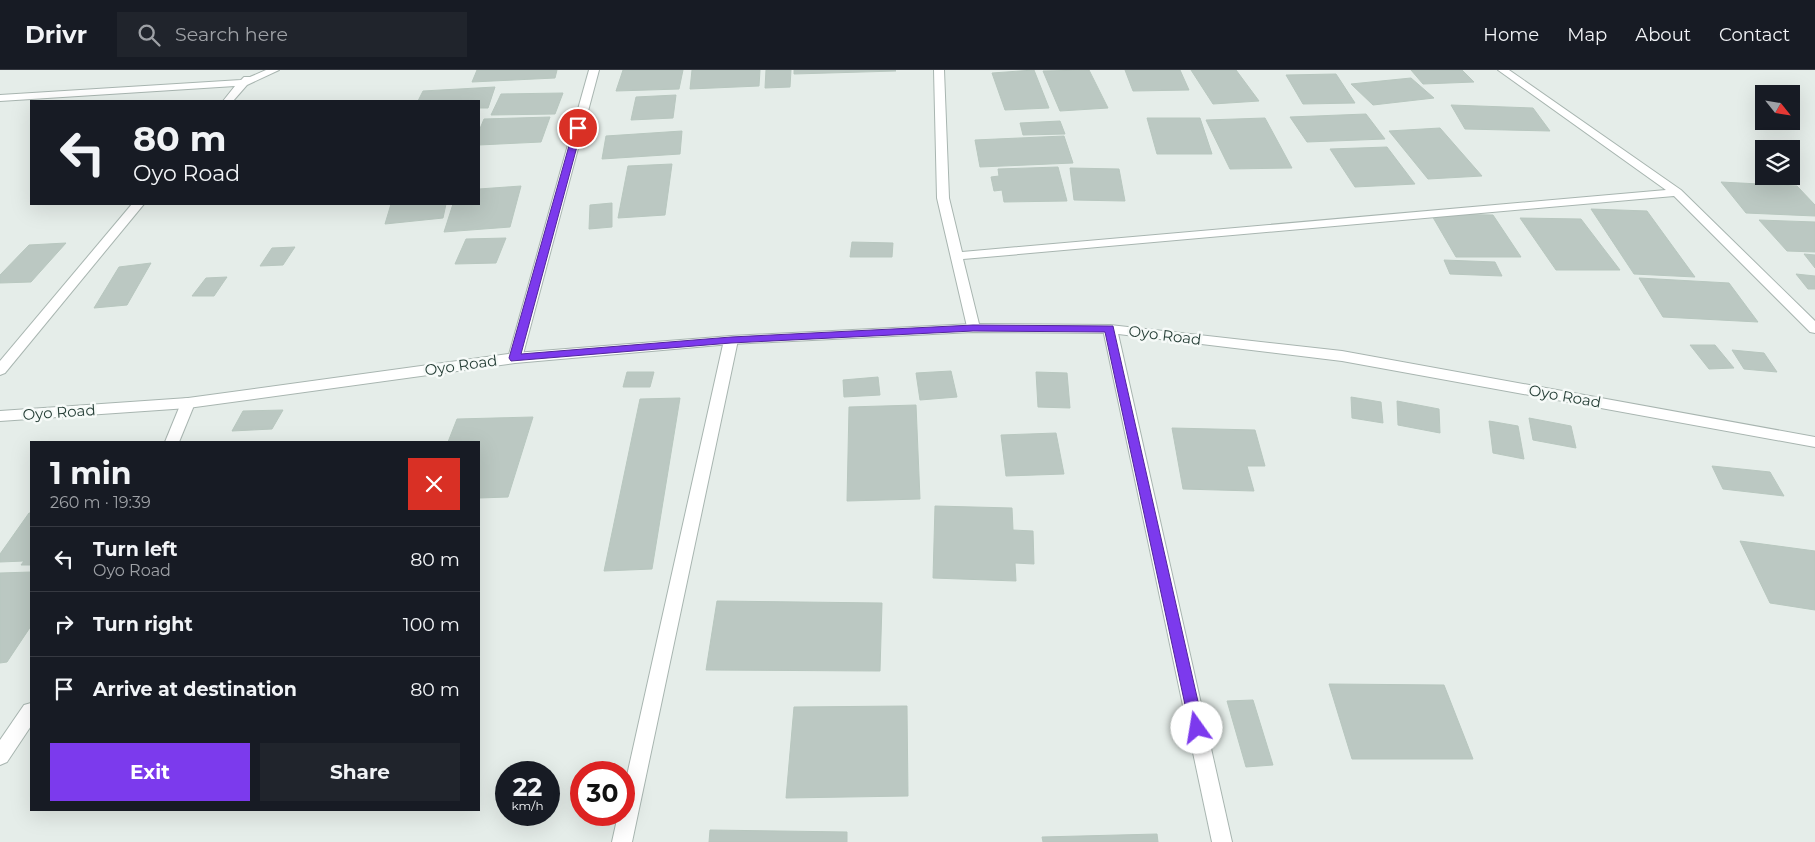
<!DOCTYPE html>
<meta charset="utf-8">
<style>
body{margin:0;font-family:Montserrat,sans-serif;background:#20242c;color:#f1f3f6;height:100vh;display:flex;flex-direction:column;font-size:19px;white-space:nowrap}
*{box-sizing:border-box;margin:0}
p{font-size:16px;color:#9ea1a6}
.icon{flex:none;width:28px;height:28px;fill:none;stroke:currentColor;stroke-width:2;stroke-linecap:round;stroke-linejoin:round}
.map{position:relative;flex:1;overflow:hidden}
.panel{position:absolute;left:30px;top:371px;width:450px;height:370px;display:flex;flex-direction:column;background:#171b24;border-radius:0px;box-shadow:0 5px 20px #0002}
.panel>*{flex:none}
.banner{position:absolute;left:30px;top:30px;width:450px;height:105px;border-radius:0px;box-shadow:0 5px 20px #0002;background:#171b24;color:#f1f3f6;overflow:hidden}
.needle{width:32px;rotate:120deg}
.buttons{position:absolute;left:1755px;top:15px;display:grid;gap:10px}
.buttons a{display:grid;place-items:center;width:45px;height:45px;border-radius:0px;background:#171b24;box-shadow:0 5px 20px #0002;font-size:25px}
.speed{position:absolute;left:495px;top:691px;display:flex;gap:10px;font-size:25px;font-weight:700;text-align:center}
.speed>*{display:grid;place-content:center;width:65px;height:65px;border-radius:50%;background:#171b24;box-shadow:0 5px 20px #0002;line-height:1}
.speed small{font-size:12px;font-weight:400}
.speed .limit{border:8px solid #d22;background:#fff;color:#111}
.pin{position:absolute;display:grid;place-items:center;width:42px;height:42px;color:#fff;margin:-21px;border:2px solid #fff;border-radius:50%;box-shadow:0 1px 5px #0007}
.me{position:absolute;width:55px;margin:-28px;rotate:347deg;stroke-linejoin:round;filter:drop-shadow(0 0 4px #0008)}
.turn{display:flex;align-items:center;gap:18px;height:105px;padding:0 20px;font-size:22px}
.turn .icon{width:65px;height:65px;stroke-width:2.5}
.turn b{display:block;font-size:35px;line-height:42px}
.round{display:grid;place-items:center;flex:none;width:52px;height:52px;border-radius:0px;background:#20242c}
.summary{display:flex;align-items:center;justify-content:space-between;height:85px;padding:0 20px}
h1{font-size:30px;font-weight:700;line-height:38px}
.button{display:flex;gap:10px;margin-top:auto;padding:10px 20px}
.button a{flex:1;height:58px;border-radius:0px;background:#7c3aed;color:#fff;font-size:20px;font-weight:700;line-height:58px;text-align:center}
.button a+a{background:#20242c;color:#f1f3f6}
ul{padding:0;list-style:none}
li{display:flex;align-items:center;gap:15px;height:65px;padding:0 20px;border-top:1px solid #363941}
li div{flex:1}
li b{display:block;font-size:19px}
li em{font-style:normal}
header{display:flex;align-items:center;gap:30px;box-sizing:border-box;height:70px;padding:0 25px;background:#171b24;border-bottom:1px solid #363941}
header strong{font-size:24px}
nav{display:flex;gap:28px;margin-inline-start:auto;font-size:18px}
.search{width:350px;height:45px;background:#20242c;display:flex;align-items:center;gap:12px;box-sizing:border-box;padding:0 18px;border-radius:0px;color:#9ea1a6;font-size:19px}
.map>svg:first-child{display:block}
.building{fill:#bbc8c2;stroke:#b8c7bf}
.lines{fill:none;stroke-linecap:round;stroke-linejoin:round}
.minor-casing{stroke:#a8b5b0;stroke-width:2}
.tertiary-casing{stroke:#a8b5b0;stroke-width:2}
.minor{fill:#fff;fill-rule:evenodd}
.tertiary{fill:#fff;fill-rule:evenodd}
.route{fill:#7c3aed;stroke:#51269a}
.labels{text-anchor:middle;dominant-baseline:central;stroke-width:5;stroke-linejoin:round;paint-order:stroke}
.street-label{font-size:15px;fill:#253e36;stroke:#f6faf8}
</style>
<header>
<strong>Drivr</strong>
<div class="search"><svg class="icon" aria-label="search" viewBox="0 0 24 24"><circle cx="10" cy="10" r="6"/><path d="M15 15l6 6"/></svg>Search here</div>
<nav><a>Home</a><a>Map</a><a>About</a><a>Contact</a></nav>
</header>
<div class="map">
<svg width="1815" height="772" viewBox="0 0 1815 772">
<rect width="100%" height="100%" fill="#e5ede9"/>
<g class="building">
<path d="M477,0h80l-2,8 -83,4z"/>
<path d="M623,0h60l-4,19 -63,2z"/>
<path d="M692,0h68l-1,16 -69,3z"/>
<path d="M766,0h25l-1,17 -25,1z"/>
<path d="M794,0h101l1,1 -102,3z"/>
<path d="M1034,0l15,38 -44,2 -13,-37z"/>
<path d="M1089,0l19,38 -48,3 -17,-40z"/>
<path d="M1125,0h55l9,20 -56,1z"/>
<path d="M1191,0h45l23,31 -46,3z"/>
<path d="M1411,0h51l12,12 -51,2z"/>
<path d="M1336,4l19,29 -52,1 -17,-29z"/>
<path d="M1411,8l23,20 -61,7 -22,-21z"/>
<path d="M495,17l-7,21h-9v-7h-61l5,-10z"/>
<path d="M563,23l-8,21 -64,1 10,-21z"/>
<path d="M676,25l-3,23 -42,2 5,-23z"/>
<path d="M1451,35l82,3 17,23 -85,-2z"/>
<path d="M1366,44l19,25 -78,3 -17,-25z"/>
<path d="M550,47l-9,25 -62,3v-14l5,-12z"/>
<path d="M1147,48h53l12,36h-55z"/>
<path d="M1265,48l27,50 -62,1 -24,-49z"/>
<path d="M1060,51l5,13 -42,1 -3,-12z"/>
<path d="M1440,58l42,48 -54,3 -39,-48z"/>
<path d="M682,61l-2,23 -78,5 4,-23z"/>
<path d="M1064,66l9,27 -93,4 -5,-27z"/>
<path d="M1387,77l28,37 -60,3 -25,-38z"/>
<path d="M672,94l-7,51 -47,3 10,-52z"/>
<path d="M1058,97l9,34 -63,1 -2,-12 -8,1 -3,-14 8,-1 -1,-7z"/>
<path d="M1070,98l49,1 6,32 -51,-1z"/>
<path d="M1721,112l76,4 18,19v11l-69,-3z"/>
<path d="M521,116l-11,41 -66,5 9,-28h26v-15z"/>
<path d="M612,133v24l-23,2 1,-24z"/>
<path d="M391,134h55l-3,14 -58,6z"/>
<path d="M1591,139l56,2 48,66 -61,-3z"/>
<path d="M1431,144l62,1 28,42h-65z"/>
<path d="M1520,148l61,1 39,51h-64z"/>
<path d="M1759,150l56,2v30l-28,-1z"/>
<path d="M506,168l-10,25 -41,1 11,-25z"/>
<path d="M852,172l41,1 -1,14h-42z"/>
<path d="M66,173l-35,39 -31,1v-8l29,-30z"/>
<path d="M295,177l-12,18 -23,1 12,-18z"/>
<path d="M1804,184l11,1v13z"/>
<path d="M1444,190l51,2 7,14 -52,-2z"/>
<path d="M151,193l-24,42 -33,3 25,-41z"/>
<path d="M1796,204l19,2v13h-7z"/>
<path d="M227,207l-13,19h-22l14,-18z"/>
<path d="M1639,208l90,5 29,39 -95,-5z"/>
<path d="M1690,275h25l19,23 -25,1z"/>
<path d="M1732,280l32,3 13,19 -33,-3z"/>
<path d="M951,301l6,26 -37,3 -4,-27z"/>
<path d="M627,302h27l-4,15h-27z"/>
<path d="M1036,302l31,1 3,35 -32,-1z"/>
<path d="M878,307l2,18 -36,2 -1,-17z"/>
<path d="M1351,327l30,5 2,21 -31,-5z"/>
<path d="M680,328l-28,171 -48,2 36,-172z"/>
<path d="M1397,331l42,8 1,24 -42,-8z"/>
<path d="M916,335l4,94 -73,2 2,-94z"/>
<path d="M283,340l-11,19 -40,2 11,-20z"/>
<path d="M533,347l-25,80 -29,1v-56h-31l9,-23z"/>
<path d="M1529,348l42,8 5,22 -43,-8z"/>
<path d="M1489,351l29,5 6,33 -31,-6z"/>
<path d="M1172,358l83,2 10,36h-18l7,25 -71,-2z"/>
<path d="M1056,363l8,41 -58,2 -5,-41z"/>
<path d="M1712,396l58,6 14,24 -61,-7z"/>
<path d="M935,436l77,2 1,22 20,1 1,33 -19,-1 1,18 -83,-3z"/>
<path d="M29,443h2v52h-10l3,-4 -24,1v-8z"/>
<path d="M1740,471l75,10v59l-45,-7z"/>
<path d="M31,502v54l-24,36 -7,1v-90z"/>
<path d="M717,531l165,2 -2,68 -174,-1z"/>
<path d="M1329,614l115,1 29,74h-121z"/>
<path d="M1253,630l20,65 -27,2 -19,-66z"/>
<path d="M907,636l1,90 -122,2 8,-91z"/>
<path d="M710,760l137,2v10h-138z"/>
<path d="M1157,764l1,8h-115l-1,-5z"/>
</g>
<g class="lines">
<defs>
<g id="minor">
<path d="M266,0h13l-32,15 -14,16h-10l12,-15 -235,15v-6l241,-15 3,-3h6z"/>
<path d="M589,0h10l-77,288 -2,3h-10l-2,-3z"/>
<path d="M934,0h10l5,128 13,54 704,-62 -168,-120h11l172,120 134,131v12l-5,-1 -136,-136 -711,63 17,69 -2,3h-10l-31,-133z"/>
<path d="M132,134h12l-139,169 -5,2v-14z"/>
<path d="M1110,255l7,4 115,513h-20l-109,-513z"/>
<path d="M731,266l5,1 2,3 -106,502h-20l6,-27h6v-26l100,-449 2,-3z"/>
<path d="M188,328l5,1 2,4 -16,39h-14l16,-39 2,-4z"/>
<path d="M31,633v23l-24,36 -7,3v-25l24,-35z"/>
</g>
<path id="tertiary" d="M973,254l137,1 232,26 473,86v10l-473,-86 -232,-28 -137,-1 -242,12 -216,19 -327,45 -188,13v-10l188,-13 327,-45 216,-17z"/>
</defs>
<use href="#minor" class="minor-casing"/>
<use href="#tertiary" class="tertiary-casing"/>
<use href="#minor" class="minor"/>
<use href="#tertiary" class="tertiary"/>
</g>
<path class="route" d="M578,55l4,3 -61,226 210,-17 242,-12 140,1 91,402 -2,4 -5,2 -5,-2 -2,-4 -85,-396 -132,-1 -242,12 -220,18 -2,-3 65,-230z"/>
<g class="labels">
<g class="street-label">
<text transform="translate(1165 265) rotate(7)">Oyo Road</text>
<text transform="translate(461 295) rotate(-8)">Oyo Road</text>
<text transform="translate(1565 326) rotate(10)">Oyo Road</text>
<text transform="translate(59 342) rotate(-4)">Oyo Road</text>
</g>
</g>
</svg>
<div class="buttons">
<a><svg class="needle" viewBox="-14 -14 28 28"><path d="M0-13l5 13h-10z" fill="#e53935"/><path d="M0 13l5-13h-10z" fill="#9ea1a6"/></svg></a>
<a><svg class="icon" aria-label="layers" viewBox="0 0 24 24"><path d="M12 4l9 5-9 5-9-5zM3 14l9 5 9-5"/></svg></a>
</div>
<div class="speed"><div>22<small>km/h</small></div><div class="limit">30</div></div>
<div class="pin" style="left:578px;top:58px;background:#d93025"><svg class="icon" aria-label="arrive" viewBox="0 0 24 24"><path d="M6 21V4h12l-3 4 3 4H6"/></svg></div>
<svg class="me" style="left:1197px;top:658px" viewBox="-20 -20 40 40"><circle r="19" fill="#fff"/><path d="M0-13L10 11 0 6-10 11z" fill="#7c3aed"/></svg>
<div class="banner">
<div class="turn"><svg class="icon" aria-label="left" viewBox="0 0 24 24"><path d="M17 20v-9H6M10 6l-5 5 5 5"/></svg><div><b>80 m</b>Oyo Road</div></div>
</div>
<section class="panel">
<div class="summary"><div><h1>1 min</h1><p>260 m · 19:39</p></div><a class="round" style="background:#d93025;color:#fff"><svg class="icon" aria-label="close" viewBox="0 0 24 24"><path d="M6 6l12 12M18 6L6 18"/></svg></a></div>
<ul>
<li><svg class="icon" aria-label="left" viewBox="0 0 24 24"><path d="M17 20v-9H6M10 6l-5 5 5 5"/></svg><div><b>Turn left</b><p>Oyo Road</p></div><em>80 m</em></li>
<li><svg class="icon" aria-label="right" viewBox="0 0 24 24"><path d="M7 20v-9h11M14 6l5 5-5 5"/></svg><div><b>Turn right</b></div><em>100 m</em></li>
<li><svg class="icon" aria-label="arrive" viewBox="0 0 24 24"><path d="M6 21V4h12l-3 4 3 4H6"/></svg><div><b>Arrive at destination</b></div><em>80 m</em></li>
</ul>
<div class="button"><a>Exit</a><a>Share</a></div>
</section>
</div>
